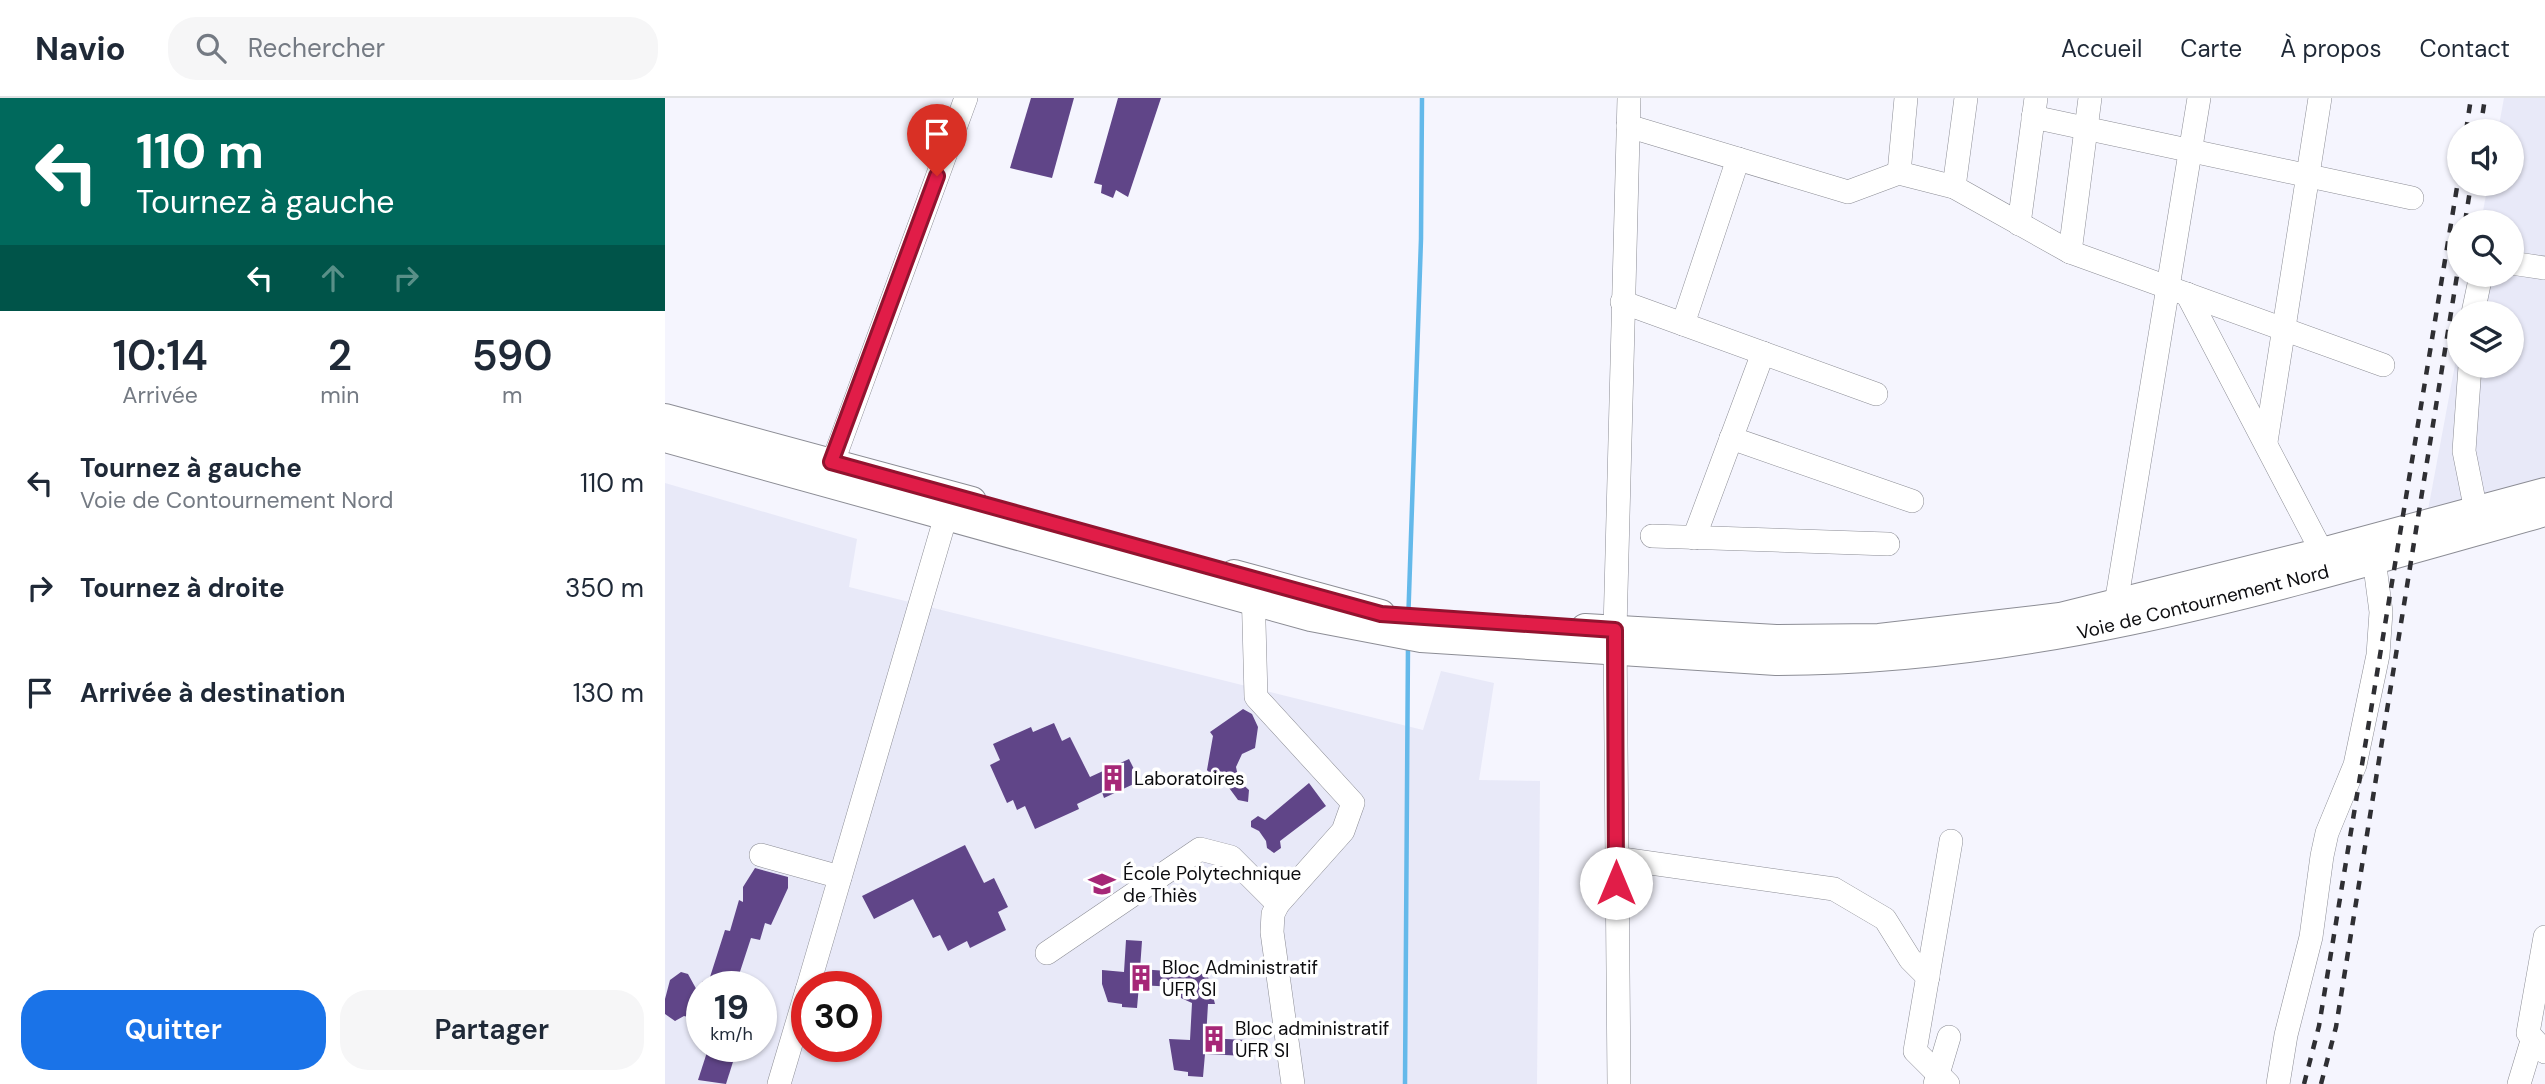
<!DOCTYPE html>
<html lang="fr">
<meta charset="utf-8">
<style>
body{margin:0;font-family:"DM Sans",sans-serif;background:#f6f6f7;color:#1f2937;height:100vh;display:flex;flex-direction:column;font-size:26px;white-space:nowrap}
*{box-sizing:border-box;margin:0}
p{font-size:23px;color:#747a83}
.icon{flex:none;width:38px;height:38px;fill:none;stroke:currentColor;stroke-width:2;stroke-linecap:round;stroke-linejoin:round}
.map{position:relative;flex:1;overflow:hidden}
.sheet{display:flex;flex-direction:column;background:#fff;width:665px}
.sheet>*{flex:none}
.banner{background:#00695c;color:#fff;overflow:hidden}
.tools{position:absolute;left:1782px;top:21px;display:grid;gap:14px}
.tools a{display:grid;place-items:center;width:77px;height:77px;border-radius:50%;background:#fff;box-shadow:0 2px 5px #0004;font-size:35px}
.speed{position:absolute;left:21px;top:873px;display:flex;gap:14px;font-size:35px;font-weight:700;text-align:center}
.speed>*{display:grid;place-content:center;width:91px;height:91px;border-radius:50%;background:#fff;box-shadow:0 2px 5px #0004;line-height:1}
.speed small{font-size:18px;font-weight:400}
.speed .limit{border:10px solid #d22;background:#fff;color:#111}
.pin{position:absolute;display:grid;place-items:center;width:60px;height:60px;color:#fff;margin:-72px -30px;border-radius:50% 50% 50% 0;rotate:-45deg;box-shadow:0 0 7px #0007}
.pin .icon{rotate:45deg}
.me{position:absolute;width:77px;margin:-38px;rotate:0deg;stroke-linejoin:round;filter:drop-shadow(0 0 5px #0008)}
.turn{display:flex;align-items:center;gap:24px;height:147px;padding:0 21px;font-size:32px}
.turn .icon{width:91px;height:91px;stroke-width:2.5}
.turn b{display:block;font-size:49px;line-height:60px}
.lanes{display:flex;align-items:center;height:66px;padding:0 21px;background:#0003;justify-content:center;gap:35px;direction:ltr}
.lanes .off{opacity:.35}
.eta{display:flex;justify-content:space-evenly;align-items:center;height:119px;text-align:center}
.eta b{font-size:42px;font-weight:600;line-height:49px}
.cta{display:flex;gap:14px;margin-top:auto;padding:14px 21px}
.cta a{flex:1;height:80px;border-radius:28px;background:#1a73e8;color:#fff;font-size:28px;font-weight:600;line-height:80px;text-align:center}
.cta a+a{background:#f6f6f7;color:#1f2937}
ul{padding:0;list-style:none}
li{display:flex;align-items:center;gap:21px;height:105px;padding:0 21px}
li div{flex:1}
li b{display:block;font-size:26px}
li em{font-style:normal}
header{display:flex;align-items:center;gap:42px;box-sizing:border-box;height:98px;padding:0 35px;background:#fff;border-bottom:2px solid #e0e1e3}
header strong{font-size:33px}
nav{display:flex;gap:38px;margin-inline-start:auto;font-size:24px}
.search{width:490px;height:63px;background:#f6f6f7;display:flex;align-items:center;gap:18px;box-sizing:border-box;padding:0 24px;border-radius:28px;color:#747a83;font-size:26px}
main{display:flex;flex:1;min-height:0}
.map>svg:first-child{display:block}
.built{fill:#e8e9f8;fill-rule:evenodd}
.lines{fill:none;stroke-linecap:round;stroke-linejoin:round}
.stream{stroke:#64b9ea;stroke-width:4.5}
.building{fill:#604588}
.minor-casing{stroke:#8c8d95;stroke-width:24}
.major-casing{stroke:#8c8d95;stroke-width:30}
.minor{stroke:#fff;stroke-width:23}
.major{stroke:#fff;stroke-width:28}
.rail{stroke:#2f2f33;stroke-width:4.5;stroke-dasharray:9 9;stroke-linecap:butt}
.route-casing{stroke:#92132f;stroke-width:18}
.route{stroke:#e11d48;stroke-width:12}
.labels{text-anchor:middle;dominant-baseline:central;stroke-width:7;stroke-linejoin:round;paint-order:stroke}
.street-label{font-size:19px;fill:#0d0d10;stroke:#fff}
.poi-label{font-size:19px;fill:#0d0d10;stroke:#fff;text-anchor:start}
</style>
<header>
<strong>Navio</strong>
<div class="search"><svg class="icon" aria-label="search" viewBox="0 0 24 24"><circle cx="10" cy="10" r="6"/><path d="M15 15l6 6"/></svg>Rechercher</div>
<nav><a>Accueil</a><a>Carte</a><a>À propos</a><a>Contact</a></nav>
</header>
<main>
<section class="sheet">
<div class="banner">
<div class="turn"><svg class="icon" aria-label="left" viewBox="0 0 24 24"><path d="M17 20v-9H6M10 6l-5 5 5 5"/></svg><div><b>110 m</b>Tournez à gauche</div></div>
<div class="lanes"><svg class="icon" aria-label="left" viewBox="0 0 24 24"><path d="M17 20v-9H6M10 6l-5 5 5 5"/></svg><svg class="icon off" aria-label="ahead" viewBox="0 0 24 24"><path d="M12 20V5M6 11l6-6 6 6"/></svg><svg class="icon off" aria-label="right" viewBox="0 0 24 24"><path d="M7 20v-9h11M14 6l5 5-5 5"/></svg></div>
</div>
<div class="eta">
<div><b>10:14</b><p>Arrivée</p></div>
<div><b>2</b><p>min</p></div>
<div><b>590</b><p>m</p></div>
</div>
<ul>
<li><svg class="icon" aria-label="left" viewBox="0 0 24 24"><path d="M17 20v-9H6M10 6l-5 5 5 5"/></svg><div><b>Tournez à gauche</b><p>Voie de Contournement Nord</p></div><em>110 m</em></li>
<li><svg class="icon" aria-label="right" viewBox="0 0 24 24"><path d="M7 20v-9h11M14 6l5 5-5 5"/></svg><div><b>Tournez à droite</b></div><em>350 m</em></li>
<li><svg class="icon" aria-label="arrive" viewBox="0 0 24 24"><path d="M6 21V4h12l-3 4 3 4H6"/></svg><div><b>Arrivée à destination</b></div><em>130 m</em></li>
</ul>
<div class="cta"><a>Quitter</a><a>Partager</a></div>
</section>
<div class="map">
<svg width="1880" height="986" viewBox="0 0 1880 986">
<rect width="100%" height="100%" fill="#f5f5fe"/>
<g class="built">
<path d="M1839,0h41v385l-117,27 31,-167v23h52v-53h-47l7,-38h40v-53h-30l7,-38h23v-53h-13z"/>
<path d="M0,385l192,56 -8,48 574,143 18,-59 53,12 -15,97 61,1 -3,303h-872zM37,889h59v59h-59zM142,889h59v59h-59z"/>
</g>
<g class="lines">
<g class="stream">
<path d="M743,527l13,-386 1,-141"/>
<path d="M740,986l3,-440"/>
</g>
</g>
<g class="building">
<path d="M366,0h43l-22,80 -42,-10z"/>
<path d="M453,0h43l-33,99 -12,-7 -3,8 -12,-5 1,-8 -8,-2z"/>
<path d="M578,611l9,5 6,13 -3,21 -13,6 -6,13 3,14 10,9 -1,12 -10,-2 -17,-23 -5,4 -9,-11 6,-34 -3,-4z"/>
<path d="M389,625l8,18 8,-4 20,40 39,-18 11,22 -36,17 -2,-6 -25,12 2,5 -44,20 -10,-23 -8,4 -4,-10 -6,3 -17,-38 10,-5 -7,-16 38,-17 2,5z"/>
<path d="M644,685l17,23 -46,35 1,7 -7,5 -7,-5 -1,-7 -7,-10 -8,-4v-6l7,-5 7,4z"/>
<path d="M300,747l19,38 10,-5 14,29 -10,5 8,18 -36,18 -3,-7 -19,10 -8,-16 -7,3 -20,-39 -39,20 -12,-23z"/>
<path d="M90,770l33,9v11l-17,37 -6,-2 -5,17 -9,-2 -16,49h-17l-16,-5 8,-5 15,-47 5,1 9,-31 4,2v-15z"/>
<path d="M461,842l16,1 -2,28 40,3v-9l28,14 7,27h-7l-2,34 40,2 -1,16 -40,-2 -2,23 -15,-1v-4l-14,-2 -5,-31 21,1 2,-37 -11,-5 -6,-11 -36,-2 -2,23 -15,-1v-3l-14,-2 -6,-18v-14l22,2z"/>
<path d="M16,874l7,2 11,20 -7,24 -8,-2 -9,5 -10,-7v-15l5,-19z"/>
<path d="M44,948h29l-12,38 -28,-4z"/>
</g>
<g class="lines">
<defs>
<g id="minor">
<path d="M1368,19l379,81"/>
<path d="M963,28l220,66 51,-19 55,14 116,65 313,113"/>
<path d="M1234,75l7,-75"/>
<path d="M1289,89l12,-89"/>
<path d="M1354,126l17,-126"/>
<path d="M1405,154l20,-154"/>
<path d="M1846,165l34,5"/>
<path d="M1522,196l135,258"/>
<path d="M957,204l254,92"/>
<path d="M1808,215l8,-38"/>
<path d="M1018,226l55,-165"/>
<path d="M1805,268l-6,85 12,60"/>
<path d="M1066,340l181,63"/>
<path d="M1601,344l54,-344"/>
<path d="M162,380l139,-380"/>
<path d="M987,438l236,8"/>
<path d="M1029,440l69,-185"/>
<path d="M588,488l3,111 97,106 -10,28 -65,73 -5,10 -1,18 21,152"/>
<path d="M1451,506l83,-506"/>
<path d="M96,757l79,22"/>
<path d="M950,760l219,31 51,30 25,40 18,18"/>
<path d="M1880,839l-17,96 17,19"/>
<path d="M382,855l153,-104 31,8 47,47"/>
<path d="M143,889l142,-485"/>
<path d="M114,986l28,-94"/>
<path d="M954,986l-4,-454 14,-532"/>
<path d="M1270,986l14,-47"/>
<path d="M1283,986l-33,-33 36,-210"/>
<path d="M1613,986l8,-49 25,-98 11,-81 5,-23 28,-68 23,-110 3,-43 -7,-53"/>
<path d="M1854,986l13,-43"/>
</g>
<g id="major">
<path d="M0,320l307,83"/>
<path d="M0,340l646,179 110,21 355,23c266,0 515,-78 769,-149"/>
<path d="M569,476l147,40"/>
<path d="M920,530l191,11 103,-1 181,-21 262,-65 223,-60"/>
</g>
</defs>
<use href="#minor" class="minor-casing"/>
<use href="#major" class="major-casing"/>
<use href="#minor" class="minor"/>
<use href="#major" class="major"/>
<g class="rail">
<path d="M1801,33l5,-33"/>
<path d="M1815,33l5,-33"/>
<path d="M1800,124l6,-38"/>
<path d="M1639,986l15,-58 140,-851"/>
<path d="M1656,986l15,-57 123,-764"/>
</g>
</g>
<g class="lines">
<defs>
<path id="route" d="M272,78l-106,286 550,152 234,16 1,253"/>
</defs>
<use href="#route" class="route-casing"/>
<use href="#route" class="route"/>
</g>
<defs>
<symbol id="building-bare" viewBox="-9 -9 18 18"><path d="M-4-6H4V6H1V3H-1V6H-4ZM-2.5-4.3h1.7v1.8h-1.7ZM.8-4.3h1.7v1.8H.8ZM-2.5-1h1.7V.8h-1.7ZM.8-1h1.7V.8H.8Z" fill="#a62777" stroke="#fff" stroke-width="2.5" paint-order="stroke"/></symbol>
<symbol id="university-bare" viewBox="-9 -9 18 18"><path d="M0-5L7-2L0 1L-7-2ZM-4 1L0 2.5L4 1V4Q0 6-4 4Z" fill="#a62777" stroke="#fff" stroke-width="2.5" paint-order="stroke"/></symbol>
</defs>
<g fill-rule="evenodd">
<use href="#building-bare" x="429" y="661" width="38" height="38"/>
<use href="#university-bare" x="418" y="767" width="38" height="38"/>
<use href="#building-bare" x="457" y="861" width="38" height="38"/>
<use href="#building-bare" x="530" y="922" width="38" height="38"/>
</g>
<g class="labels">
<g class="street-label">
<text transform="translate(1538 504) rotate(-14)">Voie de Contournement Nord</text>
</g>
<g class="poi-label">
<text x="469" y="680">Laboratoires</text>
<text x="458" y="775">École Polytechnique<tspan x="458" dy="22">de Thiès</tspan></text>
<text x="497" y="869">Bloc Administratif<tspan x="497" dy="22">UFR SI</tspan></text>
<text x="570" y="930">Bloc administratif<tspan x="570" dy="22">UFR SI</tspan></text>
</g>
</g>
</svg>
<div class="tools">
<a><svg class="icon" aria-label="sound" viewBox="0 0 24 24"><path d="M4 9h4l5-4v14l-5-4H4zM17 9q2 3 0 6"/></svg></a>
<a><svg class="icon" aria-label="search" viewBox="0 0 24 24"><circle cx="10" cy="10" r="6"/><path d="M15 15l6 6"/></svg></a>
<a><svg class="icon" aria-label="layers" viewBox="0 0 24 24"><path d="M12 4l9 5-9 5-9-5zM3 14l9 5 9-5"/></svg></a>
</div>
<div class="speed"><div>19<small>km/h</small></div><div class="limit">30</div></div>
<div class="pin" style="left:272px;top:78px;background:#d93025"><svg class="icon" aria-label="arrive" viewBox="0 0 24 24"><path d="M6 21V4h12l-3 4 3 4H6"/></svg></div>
<svg class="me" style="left:951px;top:785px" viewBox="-20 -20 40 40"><circle r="19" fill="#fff"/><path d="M0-13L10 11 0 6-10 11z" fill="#e11d48"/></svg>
</div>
</main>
